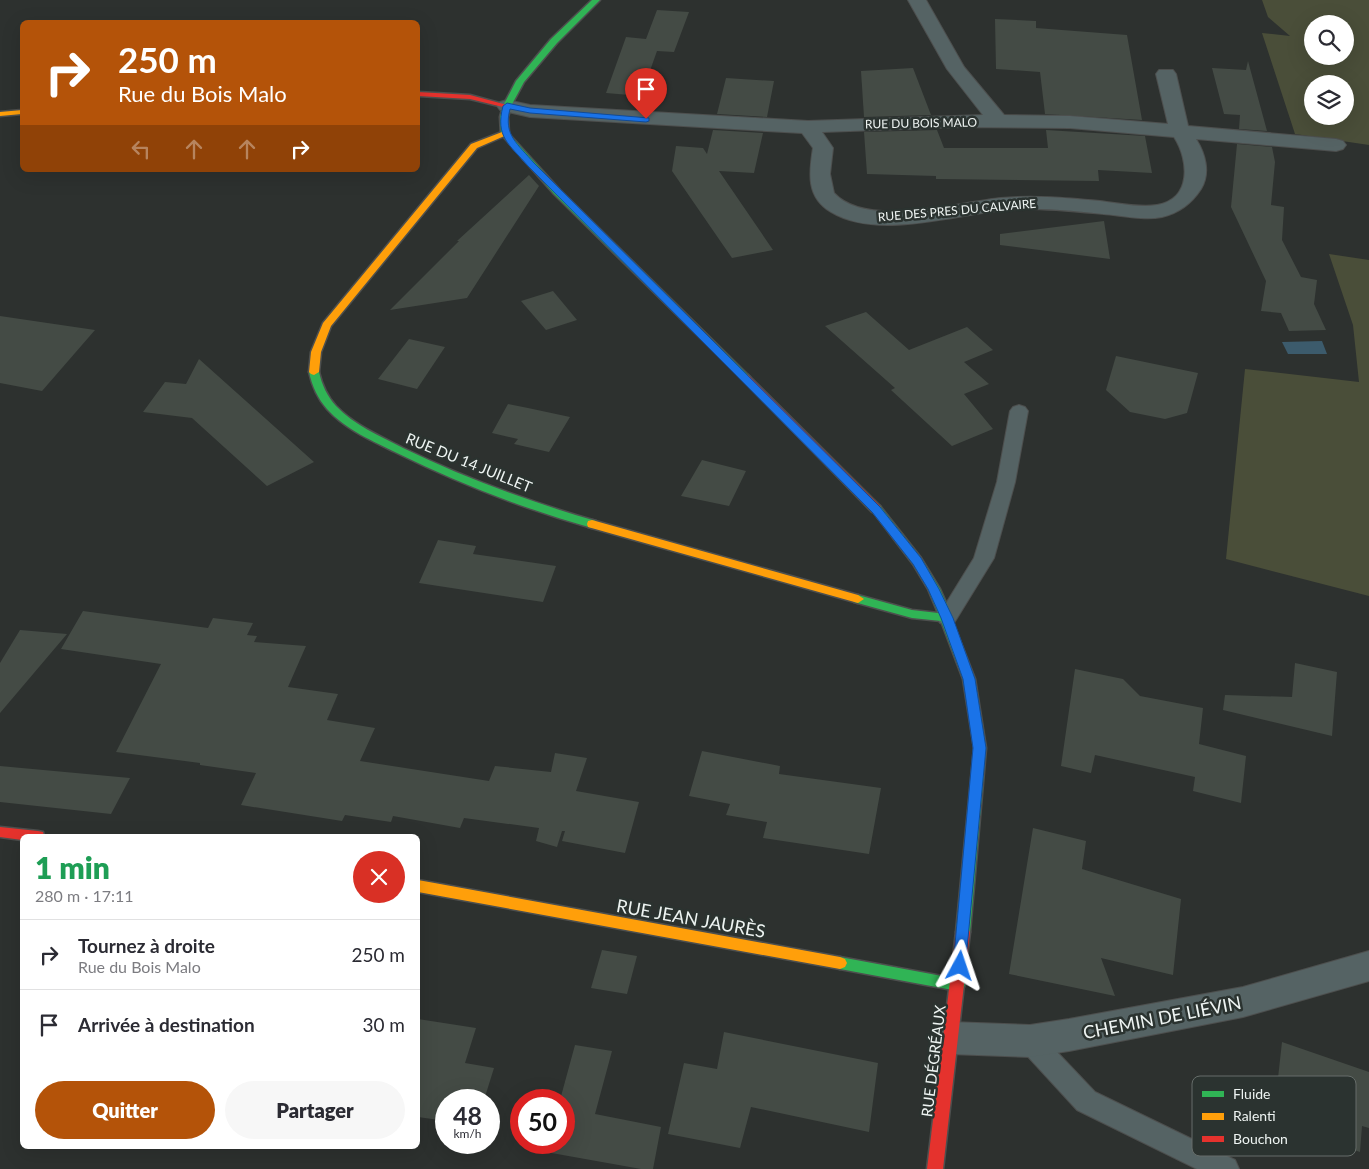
<!DOCTYPE html>
<html lang="fr">
<meta charset="utf-8">
<style>
body{margin:0;font-family:Lato,sans-serif;background:#f7f7f7;color:#2b2b33;height:100vh;display:flex;flex-direction:column;font-size:19px;white-space:nowrap}
*{box-sizing:border-box;margin:0}
p{font-size:16px;color:#7c7c81}
.icon{flex:none;width:28px;height:28px;fill:none;stroke:currentColor;stroke-width:2;stroke-linecap:round;stroke-linejoin:round}
.map{position:relative;flex:1;overflow:hidden}
.panel{position:absolute;left:20px;top:834px;width:400px;height:315px;display:flex;flex-direction:column;background:#fff;border-radius:8px;box-shadow:0 5px 20px #0002}
.panel>*{flex:none}
.top-card{position:absolute;left:20px;top:20px;width:400px;height:152px;border-radius:8px;box-shadow:0 5px 20px #0002;background:#b45309;color:#fff;overflow:hidden}
.buttons{position:absolute;left:1304px;top:15px;display:grid;gap:10px}
.buttons a{display:grid;place-items:center;width:50px;height:50px;border-radius:50%;background:#fff;box-shadow:0 5px 20px #0002;font-size:25px}
.speed{position:absolute;left:435px;top:1089px;display:flex;gap:10px;font-size:25px;font-weight:700;text-align:center}
.speed>*{display:grid;place-content:center;width:65px;height:65px;border-radius:50%;background:#fff;box-shadow:0 5px 20px #0002;line-height:1}
.speed small{font-size:12px;font-weight:400}
.speed .limit{border:8px solid #d22;background:#fff;color:#111}
.pin{position:absolute;display:grid;place-items:center;width:42px;height:42px;color:#fff;margin:-51px -21px;border-radius:50% 50% 50% 0;rotate:-45deg;box-shadow:0 0 5px #0007}
.pin .icon{rotate:45deg}
.me{position:absolute;width:55px;margin:-28px;rotate:5deg;stroke-linejoin:round;filter:drop-shadow(0 0 4px #0008)}
.turn{display:flex;align-items:center;gap:18px;height:105px;padding:0 15px;font-size:22px}
.turn .icon{width:65px;height:65px;stroke-width:2.5}
.turn b{display:block;font-size:35px;line-height:42px}
.lanes{display:flex;align-items:center;height:48px;padding:0 15px;background:#0003;justify-content:center;gap:25px;direction:ltr}
.lanes .off{opacity:.35}
.round{display:grid;place-items:center;flex:none;width:52px;height:52px;border-radius:26px;background:#f7f7f7}
.head{display:flex;align-items:center;justify-content:space-between;height:85px;padding:0 15px}
h1{font-size:30px;font-weight:800;line-height:38px;color:#1e9e55}
.button{display:flex;gap:10px;margin-top:auto;padding:10px 15px}
.button a{flex:1;height:58px;border-radius:30px;background:#b45309;color:#fff;font-size:20px;font-weight:800;line-height:58px;text-align:center}
.button a+a{background:#f7f7f7;color:#2b2b33}
ul{padding:0;list-style:none}
li{display:flex;align-items:center;gap:15px;height:70px;padding:0 15px;border-top:1px solid #e1e1e2}
li div{flex:1}
li b{display:block;font-size:19px}
li em{font-style:normal}
.map>svg:first-child{display:block}
.green{fill:#4a4e39;fill-rule:evenodd}
.water{fill:#3c5b6c}
.building{fill:#444b45}
.lines{fill:none;stroke-linecap:round;stroke-linejoin:round}
.lane-casing{stroke:#4d4f4e;stroke-width:2}
.street-casing{stroke:#4d4f4e;stroke-width:2}
.fast-casing{stroke:#4d4f4e;stroke-width:3}
.slow-casing{stroke:#4d4f4e;stroke-width:3}
.jam-casing{stroke:#4d4f4e;stroke-width:3}
.lane{fill:#556364;fill-rule:evenodd}
.street{fill:#556364;fill-rule:evenodd}
.fast{fill:#30b455;fill-rule:evenodd}
.slow{fill:#ff9f0a;fill-rule:evenodd}
.jam{fill:#e5322d;fill-rule:evenodd}
.route{fill:#1a73e8;stroke:#114b97}
.labels{text-anchor:middle;dominant-baseline:central;stroke-width:5;stroke-linejoin:round;paint-order:stroke}
.far-street-label{font-size:12px;fill:#eef4f2;stroke:#2b3330}
.street-label{font-size:15px;fill:#eef4f2;stroke:#2b3330}
.near-street-label{font-size:18px;fill:#eef4f2;stroke:#2b3330}
.key{fill:#2b3330;stroke:#666d6a;stroke-width:1}
.key-label{font-size:14px;fill:#eef4f2}
</style>
<div class="map">
<svg width="1369" height="1169" viewBox="0 0 1369 1169">
<rect width="100%" height="100%" fill="#2d312f"/>
<g class="green">
<path d="M1262,0h107v145l-74,-11 -33,-101 28,3 -22,-19zM1312,24h33v32h-33zM1312,84h33v32h-33z"/>
<path d="M1329,254l40,6v336l-143,-37 19,-190 114,13 -6,-57z"/>
</g>
<path class="water" d="M1322,341l5,13h-39l-6,-12z"/>
<g class="building">
<path d="M657,10l32,2 -15,40 -17,-1 -16,45 -35,-3 20,-56 20,2z"/>
<path d="M995,19l41,2v7l91,7 15,85 -97,-6 -5,-42 -44,-3z"/>
<path d="M1248,61l19,70 -28,-2 1,-14 -16,-1 -12,-46 34,2z"/>
<path d="M913,68l18,47 -67,2 -3,-46z"/>
<path d="M726,78l48,3 -7,36 -50,-3z"/>
<path d="M713,130l50,3 -9,40 -35,-2 54,79 -41,8 -60,-87 4,-25 27,2 4,6z"/>
<path d="M937,130l7,18h104l-2,-18 99,6 7,37 -54,-3 1,11 -163,-2v-3l-69,-2 -3,-42z"/>
<path d="M1237,144l35,3 3,15 -4,43 13,2 -2,33 19,37 16,3 -3,24 12,26 -37,1 -8,-18 -20,-2 5,-30 -35,-74z"/>
<path d="M529,175l10,11 -72,112 -77,12 69,-69h-2z"/>
<path d="M1104,221l6,38 -110,-14v-11z"/>
<path d="M553,291l24,29 -31,10 -25,-29z"/>
<path d="M866,312l43,38 58,-23 26,23 -29,12 25,22 -25,10 29,35 -41,17 -61,-56 4,-2 -70,-62z"/>
<path d="M0,316l95,14 -53,61 -42,-8z"/>
<path d="M409,339l36,8 -28,42 -39,-10z"/>
<path d="M1116,356l82,17 -11,40 -22,6 -35,-7 -24,-22z"/>
<path d="M199,359l115,103 -47,24 -75,-68 -49,-6 22,-30 21,2z"/>
<path d="M508,404l20,4 42,9 -21,35 -35,-8 4,-5 -26,-6z"/>
<path d="M702,460l44,11 -17,35 -48,-10z"/>
<path d="M438,540l38,6 -3,8 83,12 -13,36 -124,-19z"/>
<path d="M83,611l125,17 5,-10 40,5 -6,12 10,1 -3,6 52,4 -18,41 50,7 -11,26 48,8 -15,33 129,20 6,-15 56,6 4,-19 32,5 -11,33 63,11 -14,51 -63,-12 3,-10h-3l-5,16 -21,-6 3,-13 -75,-10 -4,10 -67,-12 -2,6 -46,-7 -3,6 -101,-16 15,-32 -56,-8v-2l-84,-11 45,-88 -100,-15z"/>
<path d="M20,630l47,4 -67,79v-50z"/>
<path d="M1295,663l42,9 -5,64 -109,-26 2,-15 67,2z"/>
<path d="M1075,669l48,10 17,17 63,12 -4,36 47,12 -5,47 -48,-12 2,-14 -100,-22 -4,18 -30,-7z"/>
<path d="M702,751l78,15 -1,8 102,14 -12,66 -106,-16 4,-16 -41,-7 4,-11 -41,-8z"/>
<path d="M0,766l130,12 -19,36 -111,-12z"/>
<path d="M1033,828l53,13 -4,28 99,30 -8,76 -72,-17 14,38 -106,-22z"/>
<path d="M602,950l35,6 -10,38 -36,-6z"/>
<path d="M418,1019l58,9 -11,35 29,5 -10,32h-38v21l-28,-4z"/>
<path d="M724,1032l154,31 -9,69 -118,-25 -11,41 -72,-14 16,-71 33,6z"/>
<path d="M1282,1042l87,30v56l-7,-2 -2,26 -87,-29z"/>
<path d="M575,1045l37,6 -17,63 66,13 -8,42h-12l-95,-17 2,-10h16v-42h-4z"/>
</g>
<g class="lines">
<defs>
<g id="lane">
<path d="M1019,405l6,2 3,4 -13,71 -21,76 -40,65 -7,2 -7,-2 -3,-5 37,-60 23,-76 13,-71 3,-4z"/>
<path d="M1030,1030l9,3 56,59 140,68 4,9h-42l-120,-59 -56,-61 -4,-8 4,-8z"/>
</g>
<g id="street">
<path d="M908,0h18l38,67 40,48 66,1 98,8 -12,-50 3,-4h14l3,4 12,52 148,13 7,2 3,4 -3,4 -7,2 -140,-12c9,14 15,34 5,50 -9,14 -22,24 -39,28 -15,3 -33,0 -49,-2 -32,-3 -63,-7 -95,-6 -54,2 -138,33 -187,3 -25,-15 -22,-39 -18,-64l-11,-15 -272,-16 -30,-7 -3,-4 3,-4 7,-2 23,5 278,16 175,-6 -36,-46zM960,127l110,1 104,9c15,23 18,62 -17,68 -18,3 -40,-2 -57,-4 -33,-3 -66,-6 -99,-3 -43,4 -134,31 -167,-5l-4,-19 3,-26 -11,-16z"/>
<path d="M1369,951v30l-126,36 -174,34 -39,6 -80,-3 -12,-5 -5,-11 5,-11 12,-5 80,3 39,-6 174,-32z"/>
</g>
<g id="fast">
<path d="M592,0h8l-43,43 -33,39 -13,24 -3,11 1,17 51,56 188,185 2,2 -2,2h-6l-188,-185 -53,-60 -1,-17 3,-11 13,-25 35,-42z"/>
<path d="M314,369l5,3c3,13 8,24 17,34 18,19 44,30 67,42 62,30 127,54 193,73l1,3 -5,4c-67,-19 -132,-44 -195,-75 -24,-12 -51,-23 -70,-44 -9,-10 -15,-23 -18,-37z"/>
<path d="M876,505l4,1 41,52 19,31 13,29 -1,2 23,59 11,69 -16,184 -2,4 -5,2 -5,-2 -2,-4 18,-184 -11,-69 -22,-58 -29,-3 -58,-16 -2,-3 6,-4 54,15 26,3 -10,-24 -15,-25 -42,-55z"/>
<path d="M840,957l118,22 5,2 2,4 -2,4 -5,2 -118,-22 -5,-2 -2,-4 2,-4z"/>
</g>
<g id="slow">
<path d="M22,110v4l-22,2v-4z"/>
<path d="M502,132l7,2 -32,14 -146,178 -10,26 -2,20 -5,3 -3,-1 -2,-2 2,-20 12,-29 148,-179z"/>
<path d="M592,520l266,75 6,4 -6,4 -270,-76 -1,-3 1,-3z"/>
<path d="M418,880l422,77 5,2 2,4 -2,4 -5,2 -422,-77z"/>
</g>
<g id="jam">
<path d="M418,92l52,3 41,11 -4,2 -37,-9 -52,-3z"/>
<path d="M745,374l3,1 132,131 1,3 -1,3h-8l-130,-133 -2,-2z"/>
<path d="M0,827l38,4 5,1 1,4h-22v4l-22,-3z"/>
<path d="M963,926l5,2 2,4 -27,237h-16l29,-237 2,-4z"/>
</g>
</defs>
<use href="#lane" class="lane-casing"/>
<use href="#street" class="street-casing"/>
<use href="#fast" class="fast-casing"/>
<use href="#slow" class="slow-casing"/>
<use href="#jam" class="jam-casing"/>
<use href="#lane" class="lane"/>
<use href="#street" class="street"/>
<use href="#fast" class="fast"/>
<use href="#slow" class="slow"/>
<use href="#jam" class="jam"/>
</g>
<path class="route" d="M507,103l23,5 119,10v3l-3,1 -116,-9 -20,-4c-7,26 8,35 24,54l346,344 41,51 18,31 14,29 22,61 11,69 -21,222 -5,2 -5,-2 -2,-4 20,-218 -10,-69 -22,-61 -13,-29 -15,-25 -41,-52 -344,-346c-19,-22 -33,-29 -25,-60z"/>
<g class="labels">
<g class="far-street-label">
<text transform="translate(921 123) rotate(-1)">RUE DU BOIS MALO</text>
<text transform="translate(957 210) rotate(-5)">RUE DES PRES DU CALVAIRE</text>
</g>
<g class="street-label">
<text transform="translate(469 462) rotate(22)">RUE DU 14 JUILLET</text>
<text transform="translate(933 1061) rotate(-83)">RUE DÉGRÉAUX</text>
</g>
<g class="near-street-label">
<text transform="translate(691 918) rotate(10)">RUE JEAN JAURÈS</text>
<text transform="translate(1162 1017) rotate(-11)">CHEMIN DE LIÉVIN</text>
</g>
</g>
<rect x="1192" y="1076" width="164" height="80" rx="8" class="key"/>
<rect x="1202" y="1091" width="22" height="6" fill="#30b455"/>
<rect x="1202" y="1113" width="22" height="7" fill="#ff9f0a"/>
<rect x="1202" y="1136" width="22" height="6" fill="#e5322d"/>
<g class="key-label">
<text x="1233" y="1099">Fluide</text>
<text x="1233" y="1121">Ralenti</text>
<text x="1233" y="1144">Bouchon</text>
</g>
</svg>
<div class="buttons">
<a><svg class="icon" aria-label="search" viewBox="0 0 24 24"><circle cx="10" cy="10" r="6"/><path d="M15 15l6 6"/></svg></a>
<a><svg class="icon" aria-label="layers" viewBox="0 0 24 24"><path d="M12 4l9 5-9 5-9-5zM3 14l9 5 9-5"/></svg></a>
</div>
<div class="speed"><div>48<small>km/h</small></div><div class="limit">50</div></div>
<div class="pin" style="left:646px;top:119px;background:#d93025"><svg class="icon" aria-label="arrive" viewBox="0 0 24 24"><path d="M6 21V4h12l-3 4 3 4H6"/></svg></div>
<svg class="me" style="left:960px;top:966px" viewBox="-20 -20 40 40"><path d="M0-17L14 15 0 8-14 15z" fill="#1a73e8" stroke="#fff" stroke-width="4"/></svg>
<div class="top-card">
<div class="turn"><svg class="icon" aria-label="right" viewBox="0 0 24 24"><path d="M7 20v-9h11M14 6l5 5-5 5"/></svg><div><b>250 m</b>Rue du Bois Malo</div></div>
<div class="lanes"><svg class="icon off" aria-label="left" viewBox="0 0 24 24"><path d="M17 20v-9H6M10 6l-5 5 5 5"/></svg><svg class="icon off" aria-label="ahead" viewBox="0 0 24 24"><path d="M12 20V5M6 11l6-6 6 6"/></svg><svg class="icon off" aria-label="ahead" viewBox="0 0 24 24"><path d="M12 20V5M6 11l6-6 6 6"/></svg><svg class="icon" aria-label="right" viewBox="0 0 24 24"><path d="M7 20v-9h11M14 6l5 5-5 5"/></svg></div>
</div>
<section class="panel">
<div class="head"><div><h1>1 min</h1><p>280 m · 17:11</p></div><a class="round" style="background:#d93025;color:#fff"><svg class="icon" aria-label="close" viewBox="0 0 24 24"><path d="M6 6l12 12M18 6L6 18"/></svg></a></div>
<ul>
<li><svg class="icon" aria-label="right" viewBox="0 0 24 24"><path d="M7 20v-9h11M14 6l5 5-5 5"/></svg><div><b>Tournez à droite</b><p>Rue du Bois Malo</p></div><em>250 m</em></li>
<li><svg class="icon" aria-label="arrive" viewBox="0 0 24 24"><path d="M6 21V4h12l-3 4 3 4H6"/></svg><div><b>Arrivée à destination</b></div><em>30 m</em></li>
</ul>
<div class="button"><a>Quitter</a><a>Partager</a></div>
</section>
</div>
